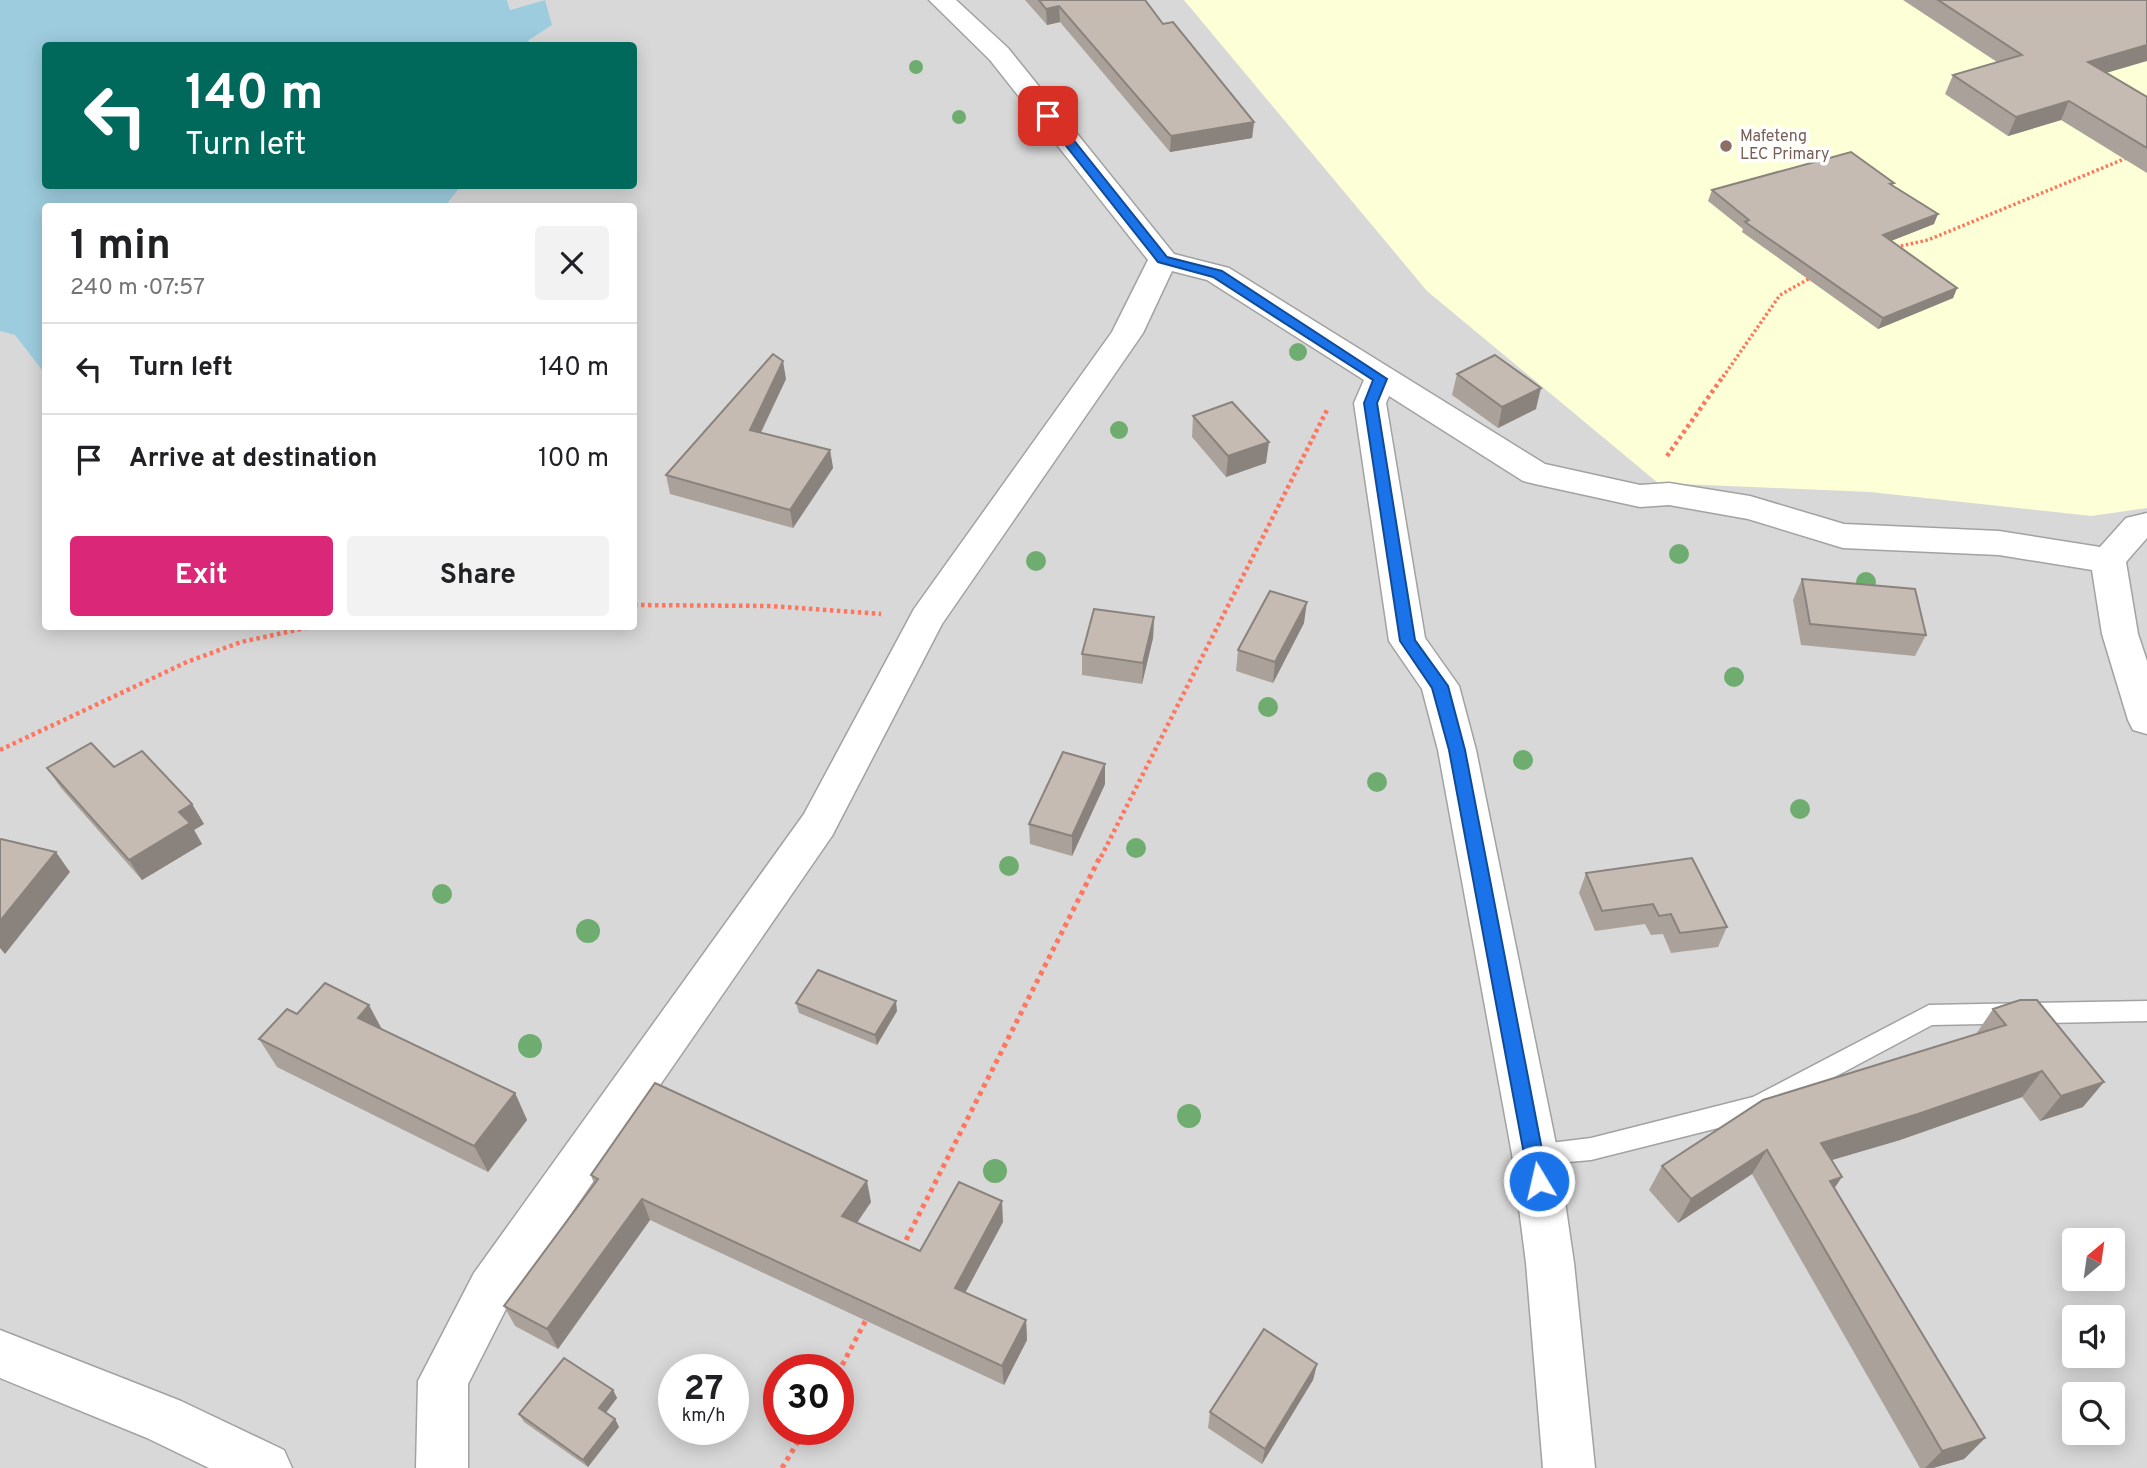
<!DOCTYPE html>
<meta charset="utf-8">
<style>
body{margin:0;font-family:Overpass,sans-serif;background:#f2f2f2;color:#202124;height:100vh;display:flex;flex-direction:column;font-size:26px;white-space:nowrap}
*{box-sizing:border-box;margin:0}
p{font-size:23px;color:#757577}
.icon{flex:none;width:38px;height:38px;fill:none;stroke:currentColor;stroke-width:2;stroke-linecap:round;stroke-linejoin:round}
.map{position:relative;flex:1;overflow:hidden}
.drawer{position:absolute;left:42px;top:203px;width:595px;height:427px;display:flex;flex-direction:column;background:#fff;border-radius:7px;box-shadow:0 4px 18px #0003}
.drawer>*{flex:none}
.top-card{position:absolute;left:42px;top:42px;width:595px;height:147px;border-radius:7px;box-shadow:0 4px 18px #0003;background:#00695c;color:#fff;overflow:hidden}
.needle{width:46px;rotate:29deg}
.buttons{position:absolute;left:2062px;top:1228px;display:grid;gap:14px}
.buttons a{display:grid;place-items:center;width:63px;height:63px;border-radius:7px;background:#fff;box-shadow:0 4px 18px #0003;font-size:35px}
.speed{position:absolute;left:658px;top:1354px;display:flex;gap:14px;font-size:35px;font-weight:700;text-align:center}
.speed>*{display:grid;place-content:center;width:91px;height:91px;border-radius:50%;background:#fff;box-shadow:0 4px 18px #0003;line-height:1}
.speed small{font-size:18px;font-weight:400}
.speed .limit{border:10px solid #d22;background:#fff;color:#111}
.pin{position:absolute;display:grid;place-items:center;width:60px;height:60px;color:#fff;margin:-30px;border-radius:14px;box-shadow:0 4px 10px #0006}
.me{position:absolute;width:77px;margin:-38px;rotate:351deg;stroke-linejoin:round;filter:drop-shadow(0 0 5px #0008)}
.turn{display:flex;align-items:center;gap:24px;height:147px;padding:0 28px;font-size:32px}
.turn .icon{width:91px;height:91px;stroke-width:2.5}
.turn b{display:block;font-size:49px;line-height:60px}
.round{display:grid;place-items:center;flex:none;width:74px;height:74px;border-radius:7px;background:#f2f2f2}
.head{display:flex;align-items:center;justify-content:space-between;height:119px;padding:0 28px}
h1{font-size:42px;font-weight:700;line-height:52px}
.action{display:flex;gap:14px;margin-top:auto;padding:14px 28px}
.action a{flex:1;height:80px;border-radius:7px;background:#db2777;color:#fff;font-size:28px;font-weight:700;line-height:80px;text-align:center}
.action a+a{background:#f2f2f2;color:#202124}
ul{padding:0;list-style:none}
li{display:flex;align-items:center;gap:21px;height:91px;padding:0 28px;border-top:2px solid #e0e0e0}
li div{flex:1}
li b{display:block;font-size:26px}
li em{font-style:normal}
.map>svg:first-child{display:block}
.residential{fill:#d9d8d8;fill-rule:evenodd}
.education{fill:#fdffd7}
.water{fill:#9dccde}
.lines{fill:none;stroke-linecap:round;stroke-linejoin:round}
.service-casing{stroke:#a2a2a2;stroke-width:3}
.minor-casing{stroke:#a2a2a2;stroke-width:3}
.path-far2{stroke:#ff765f;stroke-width:3.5;stroke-dasharray:2.5 2.5;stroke-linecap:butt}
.path-far1{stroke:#ff765f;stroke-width:4.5;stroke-dasharray:3.5 3.5;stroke-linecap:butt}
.path{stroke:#ff765f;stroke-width:5;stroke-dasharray:4.5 4.5;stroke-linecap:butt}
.service{fill:#fff;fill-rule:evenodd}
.minor{fill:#fff;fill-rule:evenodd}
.tree{fill:#6ead6f}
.wall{fill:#a9a19a}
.shaded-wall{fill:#8a837d}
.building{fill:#c5bbb3;stroke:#8a837d;stroke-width:2}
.route{fill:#1a73e8;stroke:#114b97;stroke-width:2}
.education-dot{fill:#8d6e63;stroke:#fff;stroke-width:2.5}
.labels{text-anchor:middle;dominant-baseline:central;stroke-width:7;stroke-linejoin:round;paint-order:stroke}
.far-education-label{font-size:16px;fill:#785e54;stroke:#fff;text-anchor:start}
</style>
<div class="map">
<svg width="2147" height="1468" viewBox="0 0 2147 1468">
<rect width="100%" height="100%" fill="#ede9df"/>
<path class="residential" d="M507,0h1640v1468h-2147v-1137l15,4 30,39 1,252h588v-420h-189l16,-20h173v-140l-106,-1 17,-45 -35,10zM2074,1241h38v38h-38zM2074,1318h38v38h-38zM674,1370h59v60h-59zM779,1370h59v60h-59zM2074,1395h38v38h-38z"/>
<path class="education" d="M1184,0h963v508l-56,8 -221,-24 -212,-9 -231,-192z"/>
<path class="water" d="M0,0h507l3,10 35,-10 7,25 -23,15 -1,6h-482v140h415l-16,20h-399l-1,168 -30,-39 -15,-4z"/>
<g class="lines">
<defs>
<path id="service" d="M2147,1001v20l-215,4 -174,93 -167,42 -56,5 -9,-3 -4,-8 4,-8 65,-8 162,-41 176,-92z"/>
<g id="minor">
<path d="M929,0h27l52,48 166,206 55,14 316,196 95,21 29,-2 81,13 94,28 155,7 101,16 26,-29 21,-5v25l-21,24 12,72 9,27v73l-14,-4 -5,-10 -26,-86 -10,-64 -93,-15 -156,-7 -95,-29 -79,-14 -29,2 -105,-23 -12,-3 -134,-85 -3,7 39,235 34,48 17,64 82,404 16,109 21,205h-52l-17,-205 -14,-109 -74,-404 -16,-61 -33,-48 -35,-238 10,-23 -157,-100 -35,-9 -29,62 -201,291 -110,212 -324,469 -40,79v84h-52l2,-87 56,-108 330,-459 110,-205 198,-277 36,-72 -158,-200z"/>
<path d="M0,1330l181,71 103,49 8,18h-83l-62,-30 -147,-60z"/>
</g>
</defs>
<use href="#service" class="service-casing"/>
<use href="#minor" class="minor-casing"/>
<g class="path-far2">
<path d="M1896,247l32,-7 201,-83"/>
<path d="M1723,377l57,-82 32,-18"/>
</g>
<g class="path-far1">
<path d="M1667,456l57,-81"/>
<path d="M634,605l137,1 110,8"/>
<path d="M0,750l187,-88 54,-20 74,-16"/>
<path d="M1101,857l226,-447"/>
</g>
<g class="path">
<path d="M902,1248l199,-393"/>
<path d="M838,1373l29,-55"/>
<path d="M782,1468l23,-38"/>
</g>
<use href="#service" class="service"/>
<use href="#minor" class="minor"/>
</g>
<g class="tree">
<circle cx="916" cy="67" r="7"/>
<circle cx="959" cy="117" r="7"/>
<circle cx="1298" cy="352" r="9"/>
<circle cx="1119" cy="430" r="9"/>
<circle cx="1679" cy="554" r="10"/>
<circle cx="1036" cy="561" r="10"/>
<circle cx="1866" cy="582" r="10"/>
<circle cx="1734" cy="677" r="10"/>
<circle cx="1268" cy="707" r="10"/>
<circle cx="1523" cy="760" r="10"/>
<circle cx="1377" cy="782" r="10"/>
<circle cx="1800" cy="809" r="10"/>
<circle cx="1136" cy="848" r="10"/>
<circle cx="1009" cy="866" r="10"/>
<circle cx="442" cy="894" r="10"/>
<circle cx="588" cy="931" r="12"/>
<circle cx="530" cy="1046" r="12"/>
<circle cx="1189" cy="1116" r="12"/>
<circle cx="995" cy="1171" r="12"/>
</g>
<g class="wall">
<path d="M1025,0h120l18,24 91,98 -2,16 -82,14 -110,-130 -13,3z"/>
<path d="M1903,0h244l-40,73 40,24v76l-86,-53 -53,16 -63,-42 8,-19 44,-13z"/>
<path d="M1893,186l41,38 -43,17 66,47 -4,10 -75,31 -136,-97 1,-3 -35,-28 4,-11z"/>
<path d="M1457,374l79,35 -38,19 -46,-33z"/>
<path d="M786,379l-25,54 69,17 3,18 -40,60 -123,-34 -4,-19z"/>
<path d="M1193,416l73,47 -40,14 -34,-40z"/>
<path d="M1802,579l124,56 -11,21 -114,-11 -8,-45z"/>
<path d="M1154,617l-1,21 -11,46 -60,-9v-21z"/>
<path d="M1304,623l-31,60 -37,-12 2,-21z"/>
<path d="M114,767l78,37 12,20 -10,6 8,14 -60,36 -81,-92 -14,-20z"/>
<path d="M1105,784l-33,72 -42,-12 -1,-20z"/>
<path d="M1586,873l141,54 -9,20 -47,6 -8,-19 -12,1 -6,-11 -50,7 -16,-38z"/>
<path d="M796,1003l101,8 -20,34 -78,-32z"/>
<path d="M1993,1009l90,98 -43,14 -18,-24 -122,43 -69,20 4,28 150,250 -21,21 -31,9h-13l-168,-294 -74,49 -29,-33 13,-24 314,-132z"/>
<path d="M297,1014l85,15 133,64 12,27 -39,52 -211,-105 -18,-28z"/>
<path d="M591,1175l280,27 -14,21 63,28 83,-29 -38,71 61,27 1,20 -23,45 -354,-165 -92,129 -43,-23 -11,-20 90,-122z"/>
<path d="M1317,1364l-4,16 -51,84 -54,-36 2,-16z"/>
<path d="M613,1390l4,8 -11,15 9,6 4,8 -31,40 -64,-45 -5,-8z"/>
</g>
<g class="shaded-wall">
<path d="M1059,6l1,16 -13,3 -1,-16z"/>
<path d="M2147,45v16l-68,20 9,-19z"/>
<path d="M2069,101l-8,19 -53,16 8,-19z"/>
<path d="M1254,122l-2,16 -82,14 1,-16z"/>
<path d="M1938,214l-4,10 -56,22 5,-11z"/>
<path d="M1957,288l-4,10 -75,31 5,-11z"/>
<path d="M783,361l3,18 -33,69 -3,-18z"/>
<path d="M1541,388l-5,21 -38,19 4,-21z"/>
<path d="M1269,442l-3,21 -40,14 2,-21z"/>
<path d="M830,450l3,18 -40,60 -3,-18z"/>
<path d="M1307,602l-3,21 -31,60 2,-21z"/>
<path d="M1154,617l-1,21 -11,46 1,-21z"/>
<path d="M1105,764v20l-33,72v-20z"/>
<path d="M192,804l12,20 -10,6 8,14 -60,36 -13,-20 50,-48z"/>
<path d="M56,852l14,20 -65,82 -5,-6v-27z"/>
<path d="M896,1001l1,10 -20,34 -2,-10z"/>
<path d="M369,1005l15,28 -26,-15z"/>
<path d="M2042,1071l-20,26 -122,43 -95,28 16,-25z"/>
<path d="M2104,1082l-21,25 -43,14 21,-25z"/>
<path d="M515,1093l12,27 -39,52 -14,-26z"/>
<path d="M1767,1150l-15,24 -74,49 13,-24z"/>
<path d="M1842,1177l-17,25 5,-21z"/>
<path d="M867,1181l4,21 -24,35 -5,-21z"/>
<path d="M642,1199l8,21 -92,129 -11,-20z"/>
<path d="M1002,1201l1,21 -46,86 -2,-20z"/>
<path d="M1026,1320l1,20 -23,45 -2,-19z"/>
<path d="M1317,1364l-4,16 -51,84 3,-15z"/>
<path d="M613,1390l4,8 -14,18 -4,-8z"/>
<path d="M615,1419l4,8 -31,40 -5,-7z"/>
<path d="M1985,1438l-21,21 -31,9h-8l17,-17z"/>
</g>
<g class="building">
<path d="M1039,0h106l18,24 10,-2 81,100 -83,14 -112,-130 -13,3z"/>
<path d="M1938,0h209v45l-59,17 59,35v51l-78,-47 -53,16 -63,-42 69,-20z"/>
<path d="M1851,152l43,31 -4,1 48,30 -55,21 74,53 -74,30 -138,-96 4,-2 -37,-30z"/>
<path d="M773,354l10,7 -33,69 80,20 -40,60 -124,-35z"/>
<path d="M1495,355l46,33 -39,19 -45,-33z"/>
<path d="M1232,402l37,40 -41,14 -35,-40z"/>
<path d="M1802,579l113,10 11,46 -116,-11z"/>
<path d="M1270,591l37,11 -32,60 -37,-12z"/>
<path d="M1094,609l60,8 -11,46 -61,-9z"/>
<path d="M91,743l23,24 28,-16 50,53 -13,8 11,11 -61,37 -82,-92z"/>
<path d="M1063,752l42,12 -33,72 -43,-12z"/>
<path d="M1,839l55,13 -56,69v-81z"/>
<path d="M1692,858l35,69 -47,6 -9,-19 -12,2 -6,-12 -51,7 -16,-38z"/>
<path d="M818,970l78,31 -21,34 -79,-32z"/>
<path d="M325,983l44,22 -11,13 157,75 -41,53 -215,-107 28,-30 10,5z"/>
<path d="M2020,1000h17l67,82 -43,14 -19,-25 -124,43 -97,29 21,34 -12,4 155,257 -43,13 -175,-301 -76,49 -29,-33 101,-66 243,-75 -13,-16z"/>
<path d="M655,1083l212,98 -25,35 78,35 39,-69 43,19 -47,87 71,32 -24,46 -360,-167 -95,130 -43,-23 94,-127 -7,-4z"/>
<path d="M1264,1329l53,35 -52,85 -55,-37z"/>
<path d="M564,1358l49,32 -14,18 16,11 -32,41 -64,-46z"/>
</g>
<path class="route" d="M1044,113h8l115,144 55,14 165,108 -10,24 38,237 33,46 17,64 83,431 -3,7 -6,2 -7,-2 -3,-7 -80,-431 -17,-62 -32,-47 -36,-238 9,-23 -160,-103 -55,-15 -114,-144z"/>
<circle class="education-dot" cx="1726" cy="146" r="7"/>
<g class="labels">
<g class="far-education-label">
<text x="1740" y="137">Mafeteng<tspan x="1740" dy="18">LEC Primary</tspan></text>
</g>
</g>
</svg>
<div class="buttons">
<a><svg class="needle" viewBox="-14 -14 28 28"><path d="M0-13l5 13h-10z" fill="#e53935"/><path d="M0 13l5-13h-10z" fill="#757577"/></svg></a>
<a><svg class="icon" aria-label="sound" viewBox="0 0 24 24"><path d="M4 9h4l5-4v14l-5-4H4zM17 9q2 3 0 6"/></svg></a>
<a><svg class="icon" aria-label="search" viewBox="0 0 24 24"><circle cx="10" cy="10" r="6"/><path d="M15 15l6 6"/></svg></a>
</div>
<div class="speed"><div>27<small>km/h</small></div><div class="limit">30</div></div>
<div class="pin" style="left:1048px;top:116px;background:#d93025"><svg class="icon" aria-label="arrive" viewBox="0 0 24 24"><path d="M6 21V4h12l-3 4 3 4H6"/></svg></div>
<svg class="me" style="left:1539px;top:1181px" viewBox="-20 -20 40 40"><circle r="17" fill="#1a73e8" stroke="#fff" stroke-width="3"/><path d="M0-11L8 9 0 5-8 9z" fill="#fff"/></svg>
<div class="top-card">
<div class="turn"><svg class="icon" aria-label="left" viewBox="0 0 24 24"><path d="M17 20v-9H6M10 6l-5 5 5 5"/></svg><div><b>140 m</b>Turn left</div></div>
</div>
<section class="drawer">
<div class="head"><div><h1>1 min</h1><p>240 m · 07:57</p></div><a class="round"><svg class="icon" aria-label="close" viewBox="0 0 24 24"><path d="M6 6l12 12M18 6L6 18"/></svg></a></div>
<ul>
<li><svg class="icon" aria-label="left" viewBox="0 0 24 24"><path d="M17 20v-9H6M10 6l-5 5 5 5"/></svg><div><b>Turn left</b></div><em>140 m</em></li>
<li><svg class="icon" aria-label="arrive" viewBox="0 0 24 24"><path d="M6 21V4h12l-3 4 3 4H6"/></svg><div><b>Arrive at destination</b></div><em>100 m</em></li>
</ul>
<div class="action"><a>Exit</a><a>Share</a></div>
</section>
</div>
